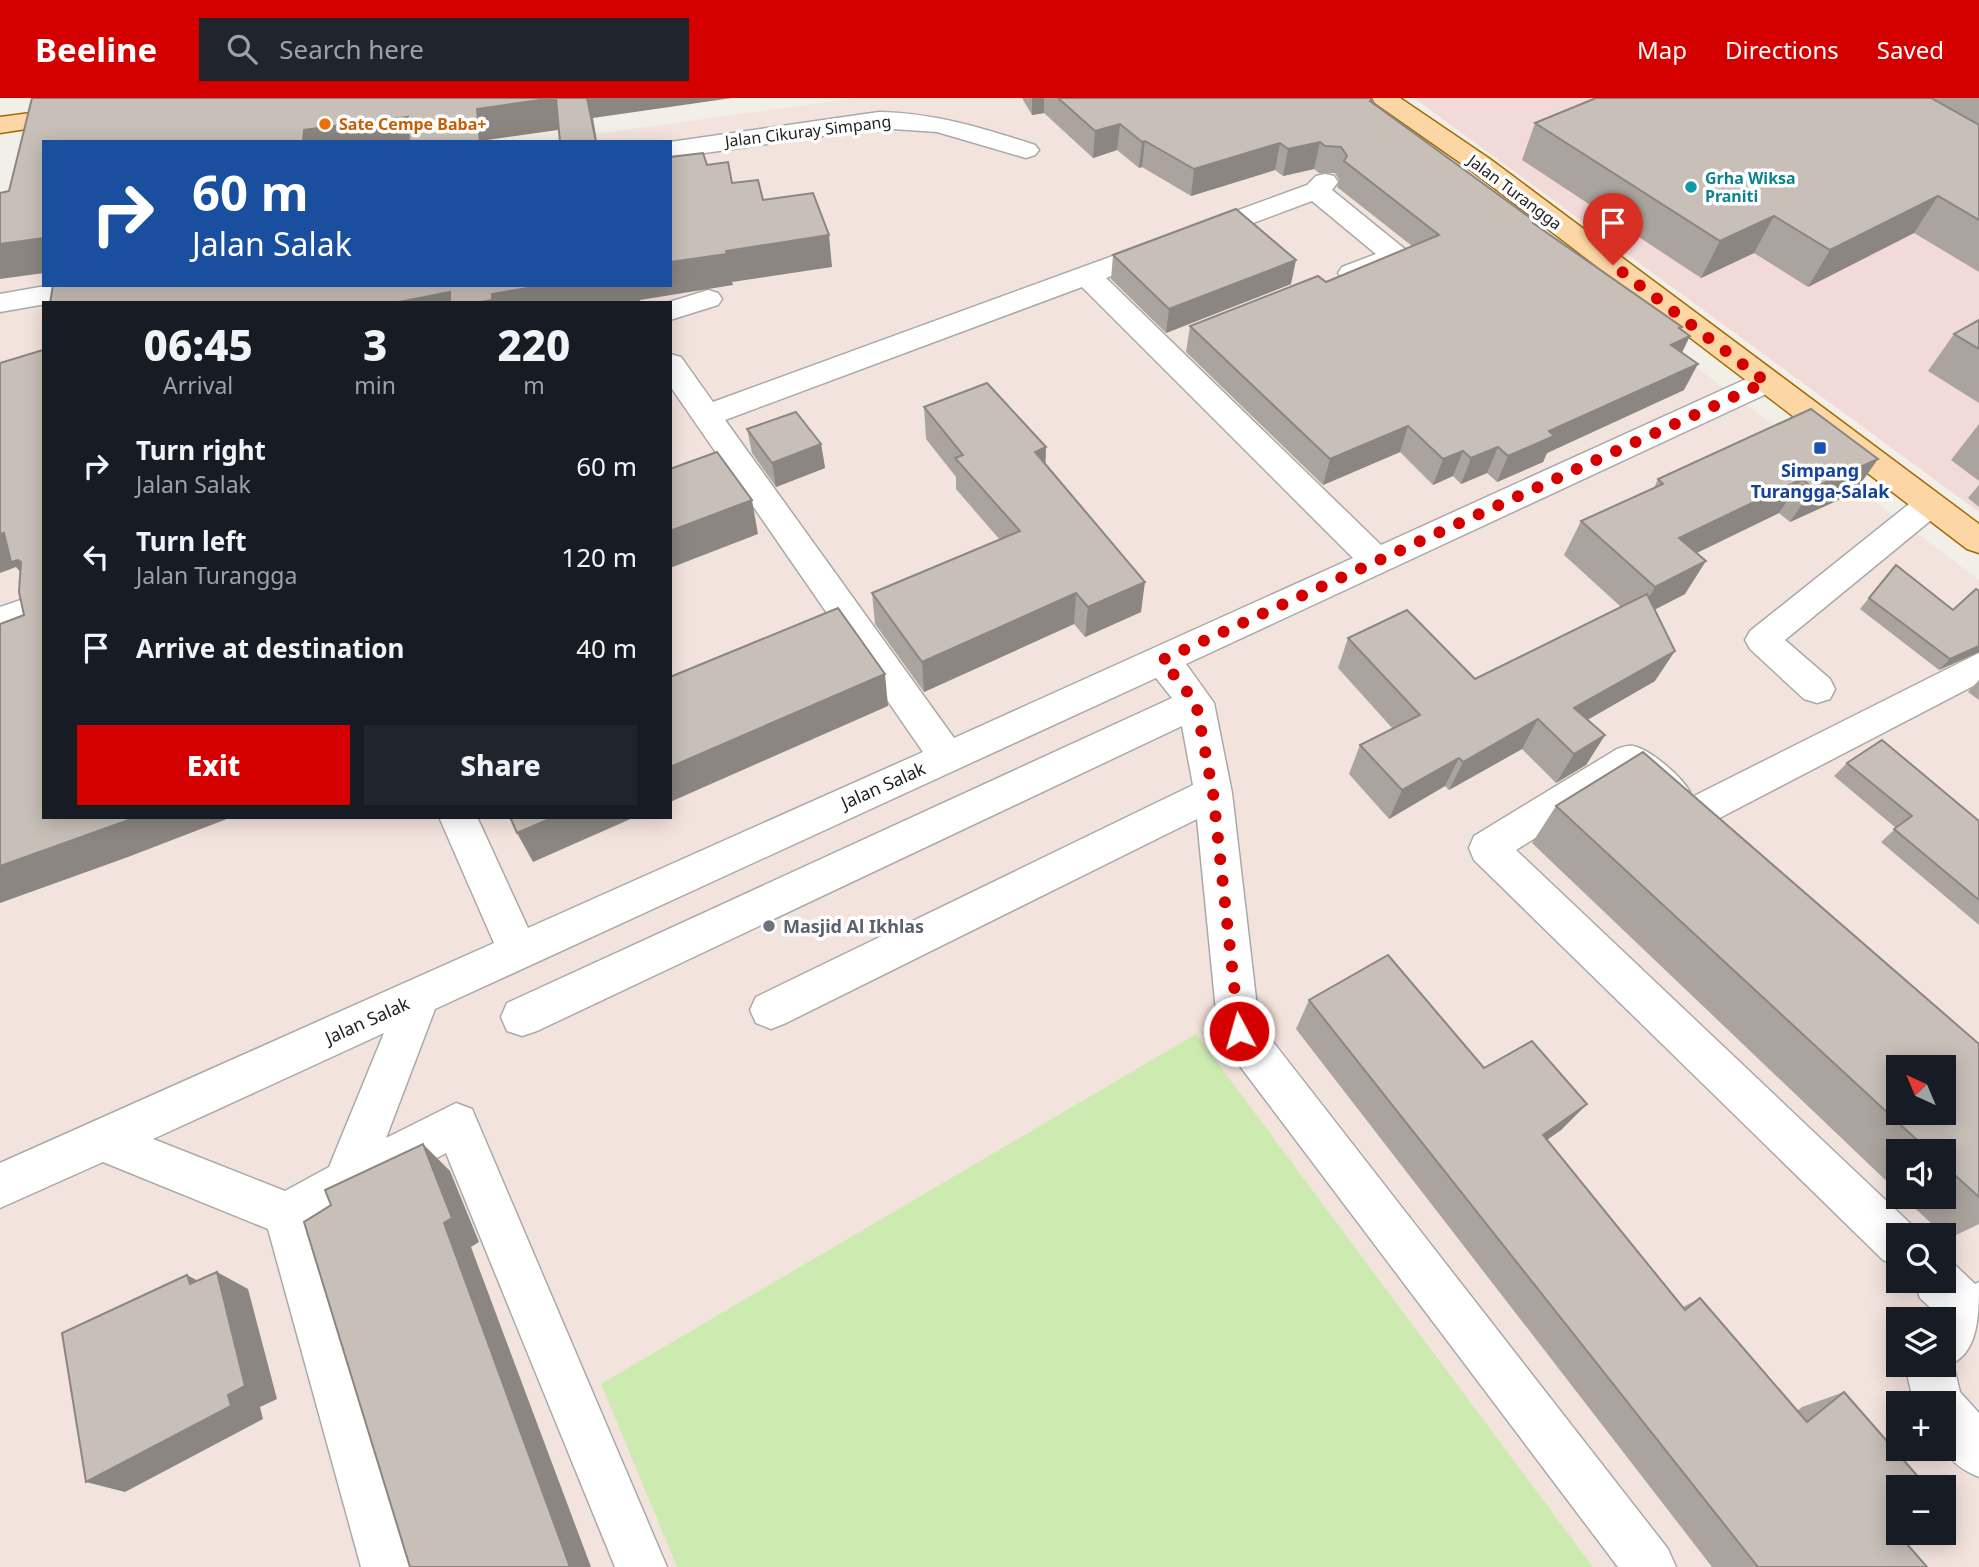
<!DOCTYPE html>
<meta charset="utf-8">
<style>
body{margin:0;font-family:"Noto Sans",sans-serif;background:#20242c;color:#f1f3f6;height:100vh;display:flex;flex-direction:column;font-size:26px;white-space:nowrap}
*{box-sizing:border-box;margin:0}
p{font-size:23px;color:#9ea1a6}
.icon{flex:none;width:38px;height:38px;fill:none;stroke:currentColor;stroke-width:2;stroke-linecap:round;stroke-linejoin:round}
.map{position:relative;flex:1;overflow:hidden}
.side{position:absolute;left:42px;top:203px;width:630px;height:518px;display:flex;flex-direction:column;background:#171b24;border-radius:0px;box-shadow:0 4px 18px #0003}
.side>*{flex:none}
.hud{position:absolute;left:42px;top:42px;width:630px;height:147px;border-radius:0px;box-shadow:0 4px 18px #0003;background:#1a4fa0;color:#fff;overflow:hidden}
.needle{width:46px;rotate:316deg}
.controls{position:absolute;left:1886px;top:957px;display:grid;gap:14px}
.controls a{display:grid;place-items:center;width:70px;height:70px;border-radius:0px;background:#171b24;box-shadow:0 4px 18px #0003;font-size:35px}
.pin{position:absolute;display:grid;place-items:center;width:60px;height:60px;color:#fff;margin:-72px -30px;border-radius:50% 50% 50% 0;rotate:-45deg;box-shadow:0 0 7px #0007}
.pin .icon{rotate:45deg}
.me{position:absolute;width:77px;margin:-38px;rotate:354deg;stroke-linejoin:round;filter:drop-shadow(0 0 5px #0008)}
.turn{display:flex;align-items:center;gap:24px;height:147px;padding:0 35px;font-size:32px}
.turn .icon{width:91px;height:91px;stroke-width:2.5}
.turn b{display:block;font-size:49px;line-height:60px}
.eta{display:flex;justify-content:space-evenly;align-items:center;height:119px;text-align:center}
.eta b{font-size:42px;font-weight:800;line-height:49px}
.cta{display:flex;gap:14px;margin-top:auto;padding:14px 35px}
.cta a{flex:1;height:80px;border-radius:0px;background:#d40000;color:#fff;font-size:28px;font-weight:800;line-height:80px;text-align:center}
.cta a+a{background:#20242c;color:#f1f3f6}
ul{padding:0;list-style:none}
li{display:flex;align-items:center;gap:21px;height:91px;padding:0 35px}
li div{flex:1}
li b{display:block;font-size:26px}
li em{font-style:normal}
header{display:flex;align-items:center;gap:42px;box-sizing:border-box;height:98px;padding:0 35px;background:#d40000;color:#fff}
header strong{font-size:33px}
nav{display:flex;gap:38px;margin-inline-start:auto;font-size:24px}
.search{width:490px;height:63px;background:#20242c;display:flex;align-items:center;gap:18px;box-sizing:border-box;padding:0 24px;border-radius:0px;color:#9ea1a6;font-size:26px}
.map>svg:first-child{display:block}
.commercial{fill:#f2dad9}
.military{fill:#f3e3dd;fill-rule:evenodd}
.grass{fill:#cdebb0}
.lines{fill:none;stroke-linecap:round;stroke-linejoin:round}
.minor-casing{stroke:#a9a9a9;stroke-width:3}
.major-casing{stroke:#a06b00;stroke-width:3}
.minor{fill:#fff;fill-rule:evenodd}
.major{fill:#fcd6a4;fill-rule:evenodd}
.wall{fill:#aba49e}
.shaded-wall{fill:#8b8681}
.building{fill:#c7bfb8;stroke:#8b8681;stroke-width:2;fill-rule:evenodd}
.route{stroke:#d40000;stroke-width:12;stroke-dasharray:0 21.6}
.food-dot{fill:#e8710a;stroke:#fff;stroke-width:2.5}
.culture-dot{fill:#0f9aa8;stroke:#fff;stroke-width:2.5}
.transit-dot{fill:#1a4fb4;stroke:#fff;stroke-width:2.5}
.worship-dot{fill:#6b7280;stroke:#fff;stroke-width:2.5}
.labels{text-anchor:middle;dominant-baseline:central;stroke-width:7;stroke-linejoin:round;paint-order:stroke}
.far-food-label{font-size:16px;font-weight:bold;fill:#c56008;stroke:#fff;text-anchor:start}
.far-street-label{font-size:16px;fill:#222;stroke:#fff}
.far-culture-label{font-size:16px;font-weight:bold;fill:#0d838f;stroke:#fff;text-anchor:start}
.transit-label{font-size:18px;font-weight:bold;fill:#164399;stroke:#fff}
.street-label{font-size:18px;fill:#222;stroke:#fff}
.worship-label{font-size:18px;font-weight:bold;fill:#5b616d;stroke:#fff;text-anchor:start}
</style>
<header>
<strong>Beeline</strong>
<div class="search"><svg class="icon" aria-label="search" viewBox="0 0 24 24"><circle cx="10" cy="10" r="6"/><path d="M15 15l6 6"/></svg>Search here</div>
<nav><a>Map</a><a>Directions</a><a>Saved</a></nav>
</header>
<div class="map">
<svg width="1979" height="1469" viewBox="0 0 1979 1469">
<rect width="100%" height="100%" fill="#f2efe9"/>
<path class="commercial" d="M1414,0h366l199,109v305z"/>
<path class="military" d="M857,0h482l640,482v987h-1979v-1351l44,-6v75h626v-143h-132zM44,205h626v514h-626zM1899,970h45v45h-45zM1899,1054h45v45h-45zM1899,1138h45v45h-45zM1899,1222h45v45h-45zM1899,1306h45v45h-45zM1899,1390h45v45h-45z"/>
<path class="grass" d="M1196,936l397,533h-916l-76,-183z"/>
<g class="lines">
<defs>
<g id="minor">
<path d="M879,14c55,1 104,16 156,33l4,5 -4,5 -9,3 -89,-26 -58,-4 -209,30v-16z"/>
<path d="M1325,76l9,2 4,6 -6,8 74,60 4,6 -4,6c-20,7 -43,22 -64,17l-4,-6 4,-6 34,-13 -64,-53 -206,77 275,267 374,-170 11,-3 11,3 4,7 -4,7 -591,275 28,39 18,90 27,231 409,525 8,18h-58l-394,-522 -6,-14 -21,-212 -411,204 -15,6 -15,-6 -6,-13 6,-13 437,-212 -11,-59 -645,305 -15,5 -15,-5 -6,-14 6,-14 665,-305 -16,-20 -721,331 -49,129 70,-35 16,6 195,458h-52l-169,-414 -133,72 100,342h-52l-93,-338 -165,-67 -103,46v-45l494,-220 -55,-126h38l51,111 395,-176 -253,-366v-32l11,3 32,45 594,-217 9,-9zM1082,189l271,271 -399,180 -229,-318zM384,935l-55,134 -44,24 -132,-52z"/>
<path d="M51,187h66l-4,6 -10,3 -103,18v-18z"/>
<path d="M708,192l10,3 4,6 -4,6 -48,15v-17h-4z"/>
<path d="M1930,395l11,3 5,8 -5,8 -156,128 45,39 5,10 -5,10 -13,4 -13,-4 -54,-50 -5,-9 5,-9 169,-135z"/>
<path d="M44,494v27l-44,15v-27z"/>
<path d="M1979,555v30l-269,140 -13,5 -13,-5 -6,-11 4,-8c-22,7 -37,-11 -54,-24l-112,70 399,378 4,8h-20v31l-16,-7 -409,-400 -5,-12 5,-12 143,-87c6,-2 11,-4 16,-3 17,3 49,31 57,46l-4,8z"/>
<path d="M1944,1163l10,3 21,20 4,-2c0,30 0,68 -26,81l7,29 19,21v64c-41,-17 -35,-35 -35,-73h-30l-9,-39h39v-45h-11l4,-6 -17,-16 -6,-17h30z"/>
</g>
<g id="major">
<path d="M1372,0h28l90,61 489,365v29l-12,-4 -495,-378 -97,-68z"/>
<path d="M76,9l9,3 4,5 -4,5 -85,13v-16z"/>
</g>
</defs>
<use href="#minor" class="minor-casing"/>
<use href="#major" class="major-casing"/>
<use href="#minor" class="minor"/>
<use href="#major" class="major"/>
</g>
<g class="wall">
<path d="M1022,0h351l-1,4 164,120 -1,3 146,105 3,60 -137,63 -4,9 -46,20 -10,-9 -26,11 -8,-8 -20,9 -33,-33 -77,33 -137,-133 4,-26 136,-44 86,-36 -75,-59 2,-7 -4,-7h-16l-5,-4 -31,7 -8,-6 -84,26 -49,-29 -3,1 -22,-18 -24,8 -49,-45 -12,2z"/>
<path d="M1596,0h383v174l-65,-39 -106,54 -54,-34 -53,25 -179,-118 13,-37z"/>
<path d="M1113,157l178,29 -125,49 -55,-54z"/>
<path d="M1979,222v83l-51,-32 26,-37z"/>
<path d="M924,309l122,58 95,147 -56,25 -11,-13 -150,68 -49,-68 -3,-31 128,-53 -44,-51v-12l-30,-38z"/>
<path d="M1811,311l43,84 -64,29 -11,-9 -82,40 -12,41 -30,15v72l-68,39 18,15 -19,30 -30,18 -34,-34 -73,41 -4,-4 -56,33 -40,-45 11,-29 33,-16 -55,-61 10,-30 127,41 146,-72 -57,-52 17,-34 73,-33 4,-9z"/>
<path d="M1979,326v57l-28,-21z"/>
<path d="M747,331l74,15 4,24 -49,19 -24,-34z"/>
<path d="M1979,387v22l-11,-9z"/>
<path d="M1896,467l57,45 26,-19v61l-40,18 -79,-61z"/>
<path d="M1979,582v20l-11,-8z"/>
<path d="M1847,665l132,58v104l-98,-83 15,-14 -62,-52z"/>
<path d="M1556,708l423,238v180l-31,15 -45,-42h41v-45h-45v41l-367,-350z"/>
<path d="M1309,902l175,68 103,36 -26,26 -14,10 136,167 17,-9 97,113 5,-4 42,-15 55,143 28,32h-215l-416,-538z"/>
</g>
<g class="shaded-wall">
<path d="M557,0l8,31 -78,11v2h-7l-3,-33z"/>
<path d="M587,0h145l-139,20 4,24h-1z"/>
<path d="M1032,0h12v15l-12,2z"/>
<path d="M408,19l9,25h-114l1,-12z"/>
<path d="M1120,26l-3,26 -24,8 2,-27z"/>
<path d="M1145,43l-3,26 -3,1 3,-26z"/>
<path d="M1320,44l-6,27 -31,7 5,-27z"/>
<path d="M1280,45l-5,27 -84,26 3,-27z"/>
<path d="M1938,98l-24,37 -106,54 22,-37z"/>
<path d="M1774,118l-20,37 -53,25 19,-37z"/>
<path d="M829,137l3,32 -100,15 1,3 -93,15v3h-165l17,-9 54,-9h124v-23l56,-11z"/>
<path d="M44,140v35l-44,6v-35z"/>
<path d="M1296,162l-5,24 -125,49 3,-24z"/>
<path d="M450,194l4,11h-60z"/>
<path d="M1682,229l-8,17 16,-8 -13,27 -19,8 21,-43z"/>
<path d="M1698,266l-14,26 -137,63 -4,9 -46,20 11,-26 41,-25z"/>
<path d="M1408,328l-8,26 -77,33 7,-26z"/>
<path d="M821,346l4,24 -49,19 -4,-24z"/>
<path d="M1046,349l-1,32 -10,-27z"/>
<path d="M1498,349l-11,26 -26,11 10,-26z"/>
<path d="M1463,353l-10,25 -20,9 10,-26z"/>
<path d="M1878,361l-24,34 -64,29 23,-34z"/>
<path d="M1802,381l-23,34 -120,58 20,-33z"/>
<path d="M752,402l6,34 -88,34v-37z"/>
<path d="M4,435l14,27 25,30 -6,2 -21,-25 -16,6v-39z"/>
<path d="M1706,463l-21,33 -50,26 20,-33z"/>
<path d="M1145,484l-4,30 -56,25 3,-30z"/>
<path d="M1076,495l-2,31 -150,68 -2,-30z"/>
<path d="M1979,548v6l-40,18 11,-11z"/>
<path d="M1675,553l-20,30 -99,57 18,-30z"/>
<path d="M885,576l3,32 -218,96v-35z"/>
<path d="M1538,621l-16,30 -73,41 14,-28z"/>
<path d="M1605,637l-19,30 -30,18 18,-29z"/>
<path d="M1459,660l-14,28 -56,33 13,-29z"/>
<path d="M137,719h95l-104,40 -128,46v-37z"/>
<path d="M554,719h81l-102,45 -16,-29z"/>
<path d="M1587,1006l-26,26 -43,30 25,-25z"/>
<path d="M423,1046l27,27 29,71 -8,5 120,320h-21l-126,-344z"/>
<path d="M217,1174l31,17 29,110 -17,8 3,12 -138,73 -39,-10 142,-87z"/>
<path d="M187,1177l32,17 -29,-8z"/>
</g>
<g class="building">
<path d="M32,0h522l-77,11 3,33h-71l-1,-25 -104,13 -1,12h-259v96l-44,6v-51l9,-2z"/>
<path d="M556,0h31l9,44h-36z"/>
<path d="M1058,0h314l-2,3 166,121 -3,1 149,104 -3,1 11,8 -19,9 27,19 -149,67 5,5 -46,20 -10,-9 -27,11 -8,-7 -20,8 -35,-33 -78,33 -140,-133 128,-50 8,6 113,-47 -95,-74 3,-5 -6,-9 -16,-1 -5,-4 -32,7 -8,-6 -86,26 -49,-28 -3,1 -22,-18 -25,7z"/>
<path d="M1596,0h335l48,27v95l-41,-24 -108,54 -56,-34 -54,25 -185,-118z"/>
<path d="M703,55l4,12 21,-3 4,21 26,-3 5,20 50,-7 16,42 -103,16 1,3 -57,8v-105z"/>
<path d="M1236,111l60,51 -127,49 -56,-54z"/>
<path d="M53,187h493l-54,9v6l-17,3h-25v-11l-56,11h-344z"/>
<path d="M1979,222v29l-25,-15z"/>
<path d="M44,247v472h93l-137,49v-242l24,-9 -5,-23 2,-30 -3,-2 -7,2 -7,-29 -4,1v-171l43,-13z"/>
<path d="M987,285l59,64 -11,5 110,130 -57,25 -12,-14 -154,69 -50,-69 148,-62 -65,-73 8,-3 -39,-48z"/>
<path d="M1811,311l67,50 -65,29 -11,-9 -123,59 27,23 -51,26 -74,-66 82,-37 -5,-5z"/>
<path d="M796,314l25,32 -49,19 -25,-34z"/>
<path d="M717,354l35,48 -82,31v-62z"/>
<path d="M1896,467l57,45 23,-21 3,2v55l-29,13 -81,-61z"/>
<path d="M1647,496l28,57 -101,57 31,27 -31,19 -36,-35 -75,43 -4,-4 -57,32 -42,-45 60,-30 -72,-77 59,-28 68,69z"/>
<path d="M838,510l47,66 -215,93v-90z"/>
<path d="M1882,642l97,81v79l-85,-71 18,-13 -65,-53z"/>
<path d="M1643,654l336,292v153l-35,-32v-13h-14l-374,-346zM1899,970h45v45h-45z"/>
<path d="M510,719h44l-37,16z"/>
<path d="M1388,857l96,113 48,-27 55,63 -44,31 142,175 15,-12 107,124 37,-30 84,96h-29v45h3l-3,2 28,32h-169l-449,-567z"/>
<path d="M423,1046l29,74 -8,5 126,344h-160l-106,-345 27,-17 -6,-15z"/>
<path d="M217,1174l28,114 -17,9 3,11 -145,76 -24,-149 125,-58 3,9z"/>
</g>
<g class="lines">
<path class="route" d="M1239,933l-26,-238 -17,-90 -34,-43 604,-278 -153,-117"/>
</g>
<circle class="food-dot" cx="325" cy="26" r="7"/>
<circle class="culture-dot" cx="1691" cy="89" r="7"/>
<rect class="transit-dot" x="1813" y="343" width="14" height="14" rx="3.5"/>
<circle class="worship-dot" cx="769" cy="828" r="7"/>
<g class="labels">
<g class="far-food-label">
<text x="339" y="26">Sate Cempe Baba+</text>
</g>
<g class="far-street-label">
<text transform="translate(808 33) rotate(-7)">Jalan Cikuray Simpang</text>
<text transform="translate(1515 94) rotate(37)">Jalan Turangga</text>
</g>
<g class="far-culture-label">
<text x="1705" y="80">Grha Wiksa<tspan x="1705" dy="18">Praniti</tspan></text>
</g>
<g class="transit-label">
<text x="1820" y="372">Simpang<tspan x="1820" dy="21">Turangga-Salak</tspan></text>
</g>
<g class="street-label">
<text transform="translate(883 687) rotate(-24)">Jalan Salak</text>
<text transform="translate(367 922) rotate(-24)">Jalan Salak</text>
</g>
<g class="worship-label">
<text x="783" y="828">Masjid Al Ikhlas</text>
</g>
</g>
</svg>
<div class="controls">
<a><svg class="needle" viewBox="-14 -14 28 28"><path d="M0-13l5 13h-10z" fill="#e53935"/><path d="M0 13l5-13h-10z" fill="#9ea1a6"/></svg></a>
<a><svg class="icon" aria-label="sound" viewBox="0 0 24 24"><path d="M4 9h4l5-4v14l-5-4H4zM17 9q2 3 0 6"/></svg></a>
<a><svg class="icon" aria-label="search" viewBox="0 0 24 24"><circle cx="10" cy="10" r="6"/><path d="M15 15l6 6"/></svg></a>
<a><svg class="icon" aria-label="layers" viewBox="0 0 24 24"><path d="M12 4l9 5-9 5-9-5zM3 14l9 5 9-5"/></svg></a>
<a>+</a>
<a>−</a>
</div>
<div class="pin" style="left:1613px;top:167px;background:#d93025"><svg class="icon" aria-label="arrive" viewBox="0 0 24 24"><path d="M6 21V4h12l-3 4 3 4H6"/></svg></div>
<svg class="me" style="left:1239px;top:933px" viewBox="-20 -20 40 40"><circle r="17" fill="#d40000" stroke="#fff" stroke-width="3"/><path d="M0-11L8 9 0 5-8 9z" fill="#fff"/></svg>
<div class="hud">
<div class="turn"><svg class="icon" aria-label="right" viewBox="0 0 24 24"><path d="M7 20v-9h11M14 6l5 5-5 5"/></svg><div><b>60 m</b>Jalan Salak</div></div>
</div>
<section class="side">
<div class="eta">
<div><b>06:45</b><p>Arrival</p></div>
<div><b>3</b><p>min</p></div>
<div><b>220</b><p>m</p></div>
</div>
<ul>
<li><svg class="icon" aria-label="right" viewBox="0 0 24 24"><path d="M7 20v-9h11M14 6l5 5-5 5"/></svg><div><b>Turn right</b><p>Jalan Salak</p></div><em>60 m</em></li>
<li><svg class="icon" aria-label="left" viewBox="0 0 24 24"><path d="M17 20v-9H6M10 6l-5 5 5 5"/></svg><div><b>Turn left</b><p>Jalan Turangga</p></div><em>120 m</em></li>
<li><svg class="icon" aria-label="arrive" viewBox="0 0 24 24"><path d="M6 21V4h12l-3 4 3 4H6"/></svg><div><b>Arrive at destination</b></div><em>40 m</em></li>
</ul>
<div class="cta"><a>Exit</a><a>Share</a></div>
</section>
</div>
